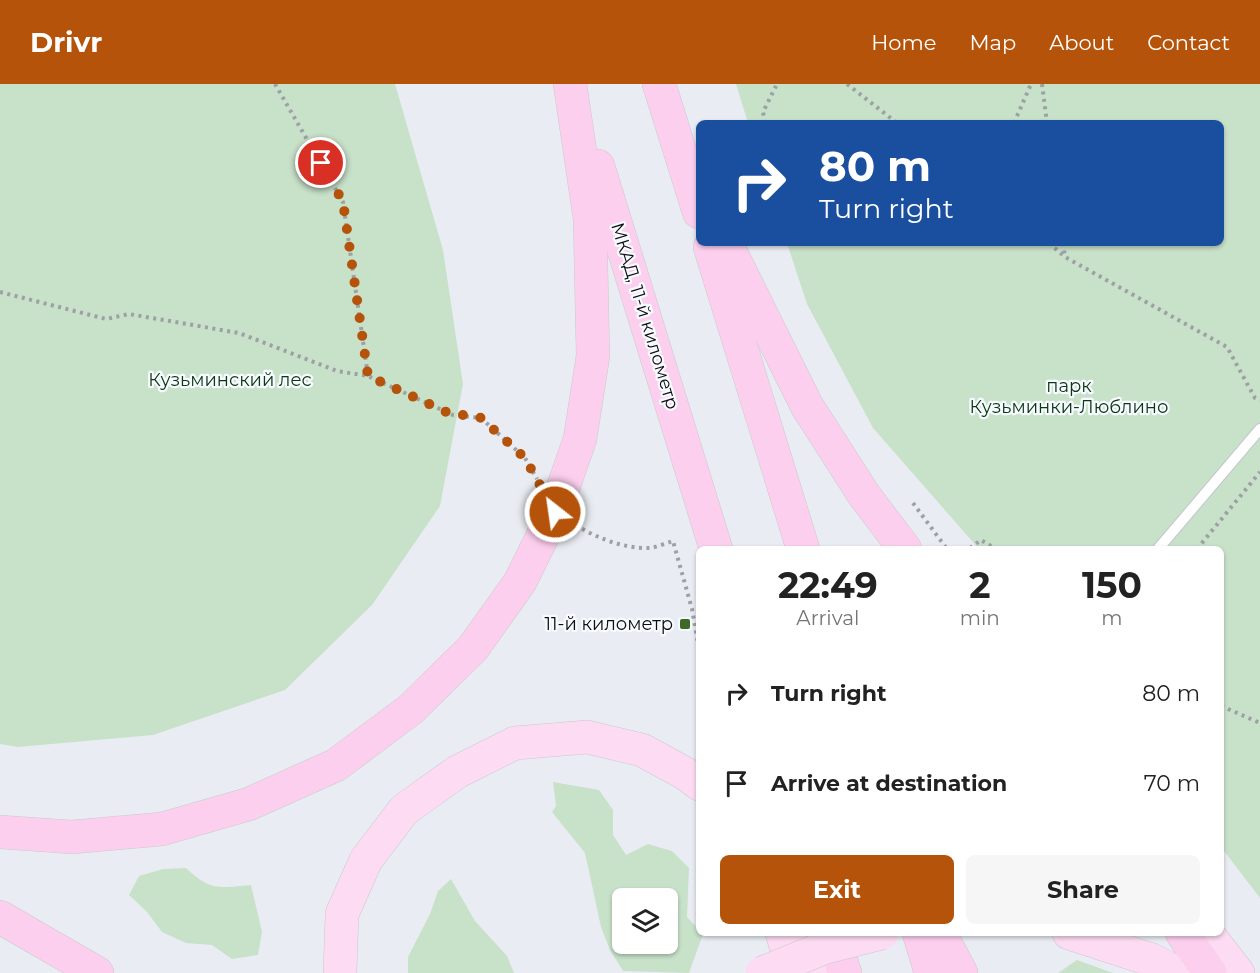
<!DOCTYPE html>
<meta charset="utf-8">
<style>
body{margin:0;font-family:Montserrat,sans-serif;background:#f6f6f6;color:#222;height:100vh;display:flex;flex-direction:column;font-size:22px;white-space:nowrap}
*{box-sizing:border-box;margin:0}
p{font-size:20px;color:#767676}
.icon{flex:none;width:33px;height:33px;fill:none;stroke:currentColor;stroke-width:2;stroke-linecap:round;stroke-linejoin:round}
.map{position:relative;flex:1;overflow:hidden}
.panel{position:absolute;left:696px;top:462px;width:528px;height:390px;display:flex;flex-direction:column;background:#fff;border-radius:9px;box-shadow:0 2px 4px #0004}
.panel>*{flex:none}
.top-card{position:absolute;left:696px;top:36px;width:528px;height:126px;border-radius:9px;box-shadow:0 2px 4px #0004;background:#1a4fa0;color:#fff;overflow:hidden}
.tools{position:absolute;left:612px;top:804px;display:grid;gap:12px}
.tools a{display:grid;place-items:center;width:66px;height:66px;border-radius:9px;background:#fff;box-shadow:0 2px 4px #0004;font-size:30px}
.pin{position:absolute;display:grid;place-items:center;width:51px;height:51px;color:#fff;margin:-26px;border:3px solid #fff;border-radius:50%;box-shadow:0 2px 6px #0007}
.me{position:absolute;width:66px;margin:-33px;rotate:330deg;stroke-linejoin:round;filter:drop-shadow(0 0 4px #0008)}
.turn{display:flex;align-items:center;gap:21px;height:126px;padding:0 24px;font-size:27px}
.turn .icon{width:78px;height:78px;stroke-width:2.5}
.turn b{display:block;font-size:42px;line-height:51px}
.eta{display:flex;justify-content:space-evenly;align-items:center;height:102px;text-align:center}
.eta b{font-size:36px;font-weight:700;line-height:42px}
.action{display:flex;gap:12px;margin-top:auto;padding:12px 24px}
.action a{flex:1;height:69px;border-radius:9px;background:#b45309;color:#fff;font-size:24px;font-weight:700;line-height:69px;text-align:center}
.action a+a{background:#f6f6f6;color:#222}
ul{padding:0;list-style:none}
li{display:flex;align-items:center;gap:18px;height:90px;padding:0 24px}
li div{flex:1}
li b{display:block;font-size:22px}
li em{font-style:normal}
header{display:flex;align-items:center;gap:36px;box-sizing:border-box;height:84px;padding:0 30px;background:#b45309;color:#fff}
header strong{font-size:28px}
nav{display:flex;gap:33px;margin-inline-start:auto;font-size:21px}
.map>svg:first-child{display:block}
.green{fill:#c8e1c9;fill-rule:evenodd}
.lines{fill:none;stroke-linecap:round;stroke-linejoin:round}
.service-casing{stroke:#c2c5cb;stroke-width:12}
.primary-casing{stroke:#cacaca;stroke-width:34}
.trunk-casing{stroke:#cacaca;stroke-width:34}
.path{stroke:#9da0a4;stroke-width:4;stroke-dasharray:3 4.5;stroke-linecap:butt}
.service{stroke:#fff;stroke-width:10}
.primary{stroke:#fddbf2;stroke-width:33}
.trunk{stroke:#fccfee;stroke-width:33}
.primary-bridge-casing{stroke:#cacaca;stroke-width:34;stroke-linecap:butt}
.primary-bridge{stroke:#fddbf2;stroke-width:33}
.route{stroke:#b45309;stroke-width:10;stroke-dasharray:0 18}
.poi-dot{fill:#3e6926;stroke:#f7faff;stroke-width:2}
.labels{text-anchor:middle;dominant-baseline:central;stroke-width:4.5;stroke-linejoin:round;paint-order:stroke}
.street-label{font-size:18px;fill:#0d0e10;stroke:#f7faff}
.park-label{font-size:18px;fill:#0b3712;stroke:#f7faff}
.poi-label{font-size:18px;fill:#0d0e10;stroke:#f7faff;text-anchor:end}
</style>
<header>
<strong>Drivr</strong>
<nav><a>Home</a><a>Map</a><a>About</a><a>Contact</a></nav>
</header>
<div class="map">
<svg width="1260" height="889" viewBox="0 0 1260 889">
<rect width="100%" height="100%" fill="#e9edf3"/>
<g class="green">
<path d="M0,0h395l48,166 20,134 -23,122 -68,99 -87,85 -132,45 -135,12 -18,-3z"/>
<path d="M736,0h524v814l-39,-51v-298h-242l-106,-121 -66,-124 -20,-61h434v-120h-473z"/>
<path d="M553,698l46,8 14,20v25l13,20 22,-11 24,7 17,17 -2,49 16,17 -14,39 -66,-2 -13,-21 -9,-23 -16,-74 -33,-41 4,-6zM622,814h46v46h-46z"/>
<path d="M186,784c25,23 32,20 65,17l11,47 -4,23 -26,4 -20,-14 -26,-2 -24,-11 -15,-20 -18,-17 10,-19 24,-7z"/>
<path d="M451,795l24,42 32,35 7,17h-106v-16l22,-43 8,-23z"/>
<path d="M1077,876l36,13h-55z"/>
</g>
<g class="lines">
<defs>
<path id="service" d="M1158,465l102,-120"/>
<g id="primary">
<path d="M782,849l12,40"/>
<path d="M815,849l5,40"/>
<path d="M1069,849l83,27 25,13"/>
<path d="M1207,849l31,40"/>
<path d="M340,889l2,-59 24,-54 38,-50 53,-38 58,-29 72,-6 55,13 44,24 13,10"/>
</g>
<g id="trunk">
<path d="M659,0l40,128"/>
<path d="M598,82l118,383"/>
<path d="M726,159l81,163 57,89 41,54"/>
<path d="M710,163l93,302"/>
<path d="M0,748l72,5 90,-8 87,-25 87,-39 75,-56 62,-61 47,-66 35,-71 25,-72 13,-83 -3,-137 -20,-135"/>
<path d="M0,833l97,56"/>
<path d="M832,849l13,40"/>
<path d="M919,849l12,40"/>
<path d="M940,849l21,40"/>
<path d="M1182,849l28,40"/>
</g>
</defs>
<use href="#service" class="service-casing"/>
<use href="#primary" class="primary-casing"/>
<use href="#trunk" class="trunk-casing"/>
<g class="path">
<path d="M275,0l68,118 25,174"/>
<path d="M847,0l50,39"/>
<path d="M1042,0l5,39"/>
<path d="M765,39l-2,-11 14,-28"/>
<path d="M1014,39l17,-39"/>
<path d="M1049,159l16,14 162,90 28,51 5,2"/>
<path d="M1063,159l2,14"/>
<path d="M0,208l106,27 23,-5 110,19 98,38 31,5 85,39 28,3 44,40 12,21"/>
<path d="M913,419l34,46"/>
<path d="M576,441c20,13 49,24 74,23 7,-1 16,-5 23,-7l19,68 7,40"/>
<path d="M970,464l11,-8 15,9"/>
<path d="M1197,465l63,-77"/>
<path d="M1221,622l39,17"/>
</g>
<use href="#service" class="service"/>
<use href="#primary" class="primary"/>
<use href="#trunk" class="trunk"/>
<defs>
<path id="primary-bridge" d="M762,889l64,-26 56,-14"/>
</defs>
<use href="#primary-bridge" class="primary-bridge-casing"/>
<use href="#primary-bridge" class="primary-bridge"/>
</g>
<g class="lines">
<path class="route" d="M321,79l22,39 25,174 85,39h19l9,3 44,40 30,54"/>
</g>
<rect class="poi-dot" x="679" y="534" width="12" height="12" rx="3"/>
<g class="labels">
<g class="street-label">
<text transform="translate(645 232) rotate(73)">МКАД, 11-й километр</text>
</g>
<g class="park-label">
<text x="230" y="296">Кузьминский лес</text>
<text x="1069" y="302">парк<tspan x="1069" dy="21">Кузьминки-Люблино</tspan></text>
</g>
<g class="poi-label">
<text x="673" y="540">11-й километр</text>
</g>
</g>
</svg>
<div class="tools">
<a><svg class="icon" aria-label="layers" viewBox="0 0 24 24"><path d="M12 4l9 5-9 5-9-5zM3 14l9 5 9-5"/></svg></a>
</div>
<div class="pin" style="left:321px;top:79px;background:#d93025"><svg class="icon" aria-label="arrive" viewBox="0 0 24 24"><path d="M6 21V4h12l-3 4 3 4H6"/></svg></div>
<svg class="me" style="left:555px;top:428px" viewBox="-20 -20 40 40"><circle r="17" fill="#b45309" stroke="#fff" stroke-width="3"/><path d="M0-11L8 9 0 5-8 9z" fill="#fff"/></svg>
<div class="top-card">
<div class="turn"><svg class="icon" aria-label="right" viewBox="0 0 24 24"><path d="M7 20v-9h11M14 6l5 5-5 5"/></svg><div><b>80 m</b>Turn right</div></div>
</div>
<section class="panel">
<div class="eta">
<div><b>22:49</b><p>Arrival</p></div>
<div><b>2</b><p>min</p></div>
<div><b>150</b><p>m</p></div>
</div>
<ul>
<li><svg class="icon" aria-label="right" viewBox="0 0 24 24"><path d="M7 20v-9h11M14 6l5 5-5 5"/></svg><div><b>Turn right</b></div><em>80 m</em></li>
<li><svg class="icon" aria-label="arrive" viewBox="0 0 24 24"><path d="M6 21V4h12l-3 4 3 4H6"/></svg><div><b>Arrive at destination</b></div><em>70 m</em></li>
</ul>
<div class="action"><a>Exit</a><a>Share</a></div>
</section>
</div>
